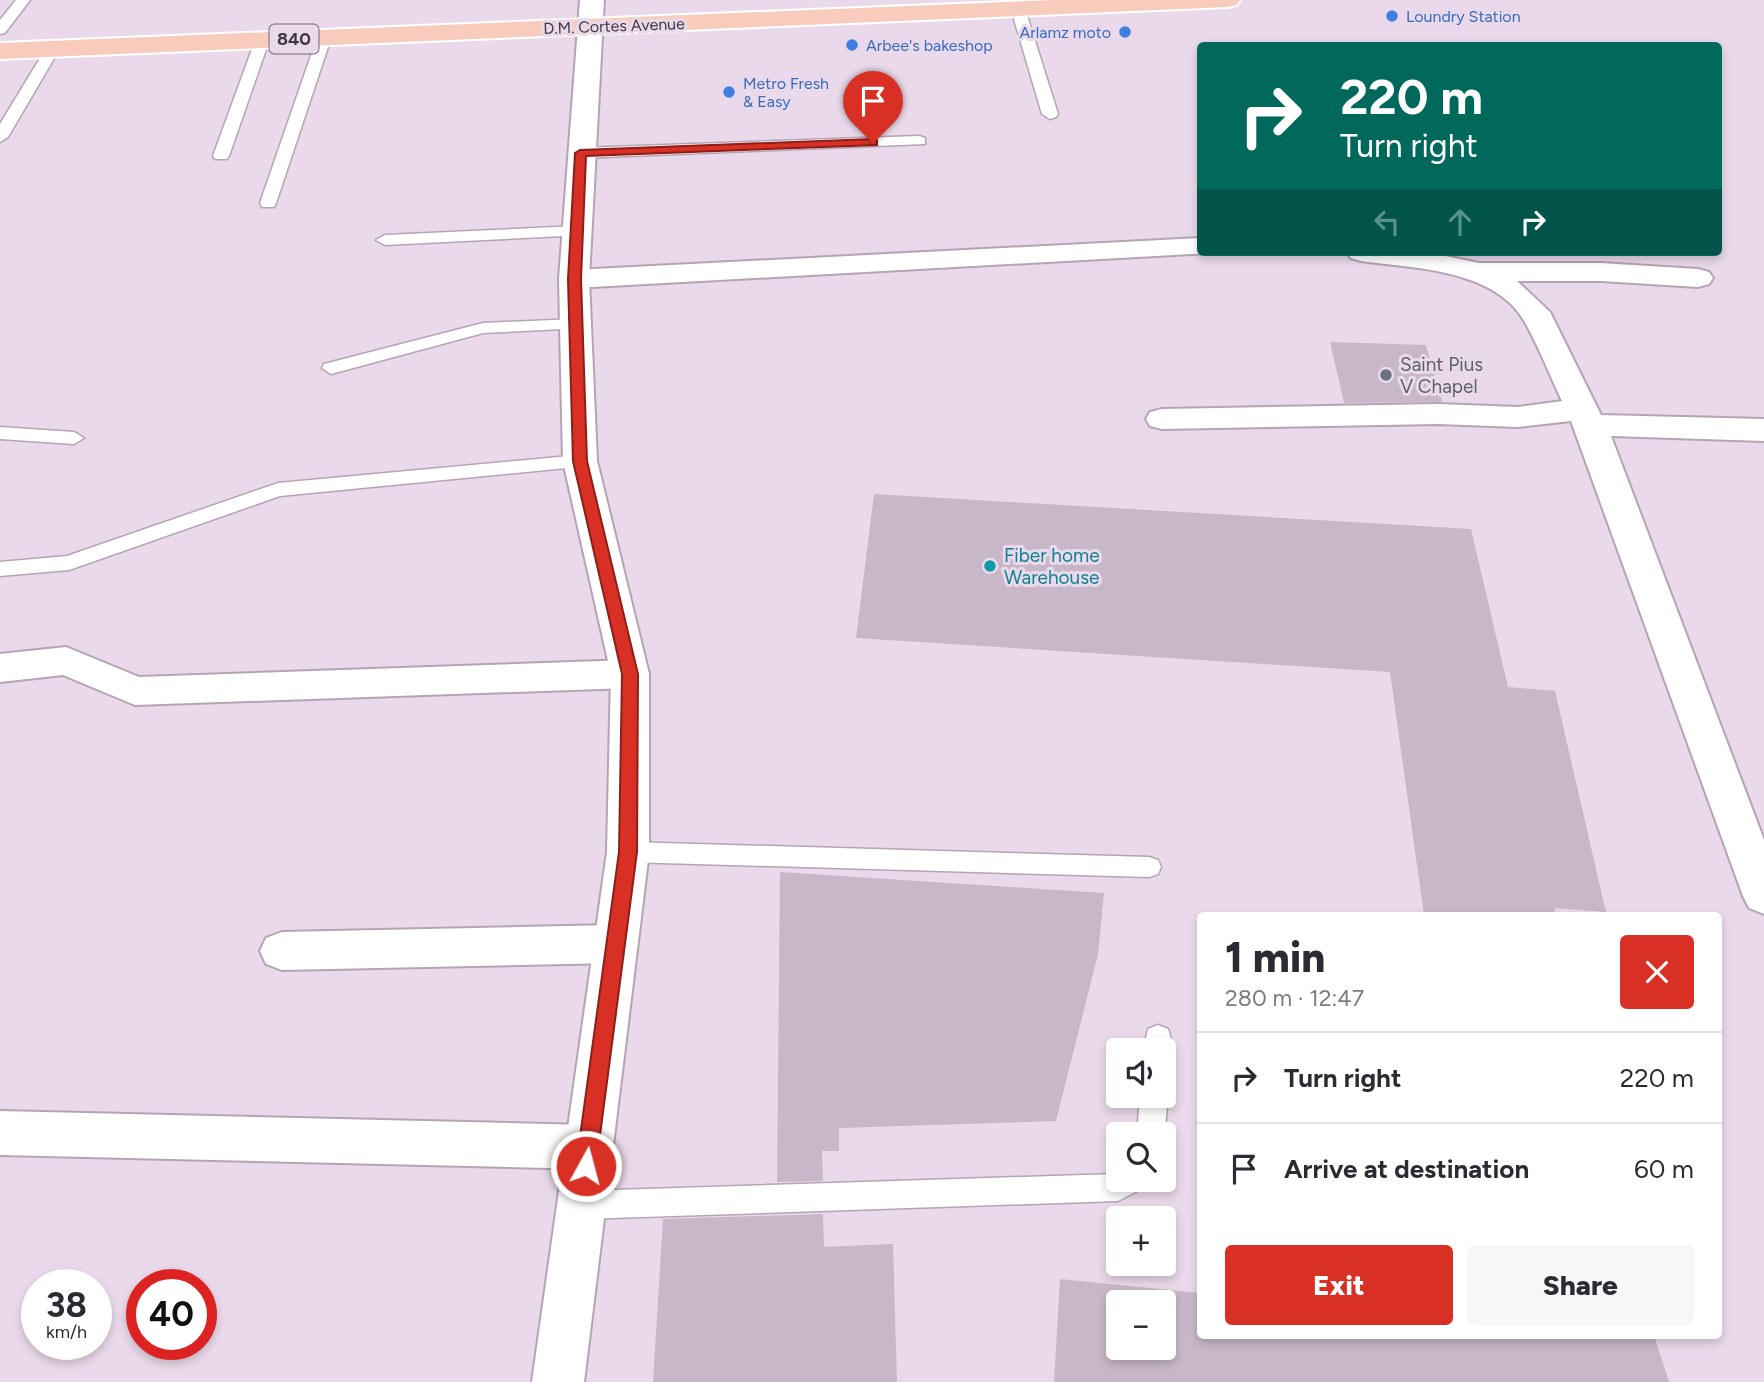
<!DOCTYPE html>
<meta charset="utf-8">
<style>
body{margin:0;font-family:Figtree,sans-serif;background:#f7f7f7;color:#2b2b33;height:100vh;display:flex;flex-direction:column;font-size:26px;white-space:nowrap}
*{box-sizing:border-box;margin:0}
p{font-size:23px;color:#7c7c81}
.icon{flex:none;width:38px;height:38px;fill:none;stroke:currentColor;stroke-width:2;stroke-linecap:round;stroke-linejoin:round}
.map{position:relative;flex:1;overflow:hidden}
.sheet{position:absolute;left:1197px;top:912px;width:525px;height:427px;display:flex;flex-direction:column;background:#fff;border-radius:7px;box-shadow:0 4px 10px #0003}
.sheet>*{flex:none}
.guide{position:absolute;left:1197px;top:42px;width:525px;height:214px;border-radius:7px;box-shadow:0 4px 10px #0003;background:#00695c;color:#fff;overflow:hidden}
.controls{position:absolute;left:1106px;top:1038px;display:grid;gap:14px}
.controls a{display:grid;place-items:center;width:70px;height:70px;border-radius:7px;background:#fff;box-shadow:0 4px 10px #0003;font-size:35px}
.speed{position:absolute;left:21px;top:1269px;display:flex;gap:14px;font-size:35px;font-weight:700;text-align:center}
.speed>*{display:grid;place-content:center;width:91px;height:91px;border-radius:50%;background:#fff;box-shadow:0 4px 10px #0003;line-height:1}
.speed small{font-size:18px;font-weight:400}
.speed .limit{border:10px solid #d22;background:#fff;color:#111}
.pin{position:absolute;display:grid;place-items:center;width:60px;height:60px;color:#fff;margin:-72px -30px;border-radius:50% 50% 50% 0;rotate:-45deg;box-shadow:0 0 7px #0007}
.pin .icon{rotate:45deg}
.me{position:absolute;width:77px;margin:-38px;rotate:7deg;stroke-linejoin:round;filter:drop-shadow(0 0 5px #0008)}
.turn{display:flex;align-items:center;gap:24px;height:147px;padding:0 28px;font-size:32px}
.turn .icon{width:91px;height:91px;stroke-width:2.5}
.turn b{display:block;font-size:49px;line-height:60px}
.lanes{display:flex;align-items:center;height:66px;padding:0 28px;background:#0003;justify-content:center;gap:35px;direction:ltr}
.lanes .off{opacity:.35}
.round{display:grid;place-items:center;flex:none;width:74px;height:74px;border-radius:7px;background:#f7f7f7}
.overview{display:flex;align-items:center;justify-content:space-between;height:119px;padding:0 28px}
h1{font-size:42px;font-weight:800;line-height:52px}
.primary-button{display:flex;gap:14px;margin-top:auto;padding:14px 28px}
.primary-button a{flex:1;height:80px;border-radius:7px;background:#d93025;color:#fff;font-size:28px;font-weight:800;line-height:80px;text-align:center}
.primary-button a+a{background:#f7f7f7;color:#2b2b33}
ul{padding:0;list-style:none}
li{display:flex;align-items:center;gap:21px;height:91px;padding:0 28px;border-top:2px solid #e1e1e2}
li div{flex:1}
li b{display:block;font-size:26px}
li em{font-style:normal}
.map>svg:first-child{display:block}
.building{fill:#c8b7c8;fill-rule:evenodd}
.lines{fill:none;stroke-linecap:round;stroke-linejoin:round}
.service-casing{stroke:#b5a4b4;stroke-width:3}
.minor-casing{stroke:#b5a4b4;stroke-width:4}
.tertiary-casing{stroke:#b5a4b4;stroke-width:4}
.trunk-casing{stroke:#fff;stroke-width:4}
.service{fill:#fff;fill-rule:evenodd}
.minor{fill:#fff;fill-rule:evenodd}
.tertiary{fill:#fff;fill-rule:evenodd}
.trunk{fill:#f8ccbc;fill-rule:evenodd}
.route{fill:#d93025;stroke:#8d1f18;stroke-width:2}
.shop-dot{fill:#3f7fe0;stroke:#ead9ea;stroke-width:2.5}
.worship-dot{fill:#6b7280;stroke:#ead9ea;stroke-width:2.5}
.culture-dot{fill:#0f9aa8;stroke:#ead9ea;stroke-width:2.5}
.labels{text-anchor:middle;dominant-baseline:central;stroke-width:6;stroke-linejoin:round;paint-order:stroke}
.far-shop-label{font-size:16px;fill:#366cbe;stroke:#ead9ea;text-anchor:start}
.far-street-label{font-size:16px;fill:#3f383e;stroke:#ead9ea}
.shield{fill:#ead9ea;stroke:#726872;stroke-width:2}
.shield-label{font-size:18px;font-weight:bold;fill:#3f383e}
.worship-label{font-size:19px;fill:#5b616d;stroke:#ead9ea;text-anchor:start}
.culture-label{font-size:19px;fill:#0d838f;stroke:#ead9ea;text-anchor:start}
</style>
<div class="map">
<svg width="1764" height="1382" viewBox="0 0 1764 1382">
<rect width="100%" height="100%" fill="#ead9ea"/>
<g class="building">
<path d="M1330,342l96,3 16,57 -98,1z"/>
<path d="M874,494l597,35 37,158 47,4 51,221 -51,-4 -1,7h-130l-34,-243 -534,-34z"/>
<path d="M780,872l324,21 -6,61 -42,167 -217,7v23h-17l1,30 -46,1z"/>
<path d="M823,1214l1,33 69,-3 4,138h-244l10,-163z"/>
<path d="M1060,1279l140,14v42h454l15,47h-615zM1118,1302h46v46h-46z"/>
</g>
<g class="lines">
<defs>
<g id="service">
<path d="M16,0h14l-25,33 -5,1v-14z"/>
<path d="M1018,5l7,4 33,105 -2,3 -6,2 -8,-5 -31,-105z"/>
<path d="M324,34l7,4 -55,165 -2,4h-12l-2,-4 57,-165z"/>
<path d="M262,37l7,4 -40,115 -2,3h-12l-2,-3 42,-115z"/>
<path d="M52,46l7,4 -51,87 -8,5v-18l45,-74z"/>
<path d="M919,136l6,2v6l-345,14 -8,-5 8,-5z"/>
<path d="M577,226l6,1 3,4 -3,4 -198,10 -9,-5 9,-5z"/>
<path d="M576,319l6,1 3,4 -3,4 -99,5 -152,41 -9,-6 2,-4 159,-41z"/>
<path d="M0,427l74,5 10,6 -10,6 -74,-5z"/>
<path d="M580,455l7,1 3,5 -3,5 -307,30 -211,74 -69,6v-14l67,-6 211,-73z"/>
<path d="M628,842l521,15 9,3 3,7 -3,7 -9,3 -521,-15 -9,-3 -3,-7 3,-7z"/>
<path d="M1158,1025l10,4c4,10 5,23 -4,31v-10h-21l5,-21z"/>
<path d="M1164,1087l4,9 -4,41v-3h-27l3,-38h24z"/>
<path d="M1118,1171v9h25l-4,10 -21,11 -536,18 -10,-4 -5,-10 5,-10 10,-4 532,-17z"/>
</g>
<g id="minor">
<path d="M1200,238v14l10,1 -636,35 -11,-3 -4,-6 4,-6 11,-3z"/>
<path d="M1346,252h80l53,11h122l97,6 11,3 4,6 -4,6 -11,3 -97,-6h-84l33,31 51,103 163,4v22l-153,-5 153,404v74l-15,-6 -6,-12 -172,-475 -53,6 -80,-3 -276,5 -12,-3 -4,-7 4,-7 12,-3 276,-5 80,3 44,-6c-13,-27 -24,-57 -39,-82 -30,-50 -112,-51 -162,-58l-10,-3z"/>
<path d="M66,647l73,30 491,-17 13,4 6,10 -6,10 -13,4 -495,17 -72,-30 -63,7v-28z"/>
<path d="M615,925l15,6 7,13 -7,13 -15,6 -333,7 -16,-6 -6,-13 6,-13 16,-6z"/>
<path d="M0,1111l589,14 17,6 7,16 -7,16 -17,6 -589,-14z"/>
</g>
<path id="tertiary" d="M580,0h24l-15,279 8,182 52,213v178l-65,530h-52l75,-530 4,-178 -48,-213 -4,-182z"/>
<path id="trunk" d="M1053,0h187l-3,5 -9,2 -1228,52v-16z"/>
</defs>
<use href="#service" class="service-casing"/>
<use href="#minor" class="minor-casing"/>
<use href="#tertiary" class="tertiary-casing"/>
<use href="#trunk" class="trunk-casing"/>
<use href="#service" class="service"/>
<use href="#minor" class="minor"/>
<use href="#tertiary" class="tertiary"/>
<use href="#trunk" class="trunk"/>
</g>
<path class="route" d="M873,139l4,1v5l-291,11 -5,123 6,182 51,213 -1,178 -41,314 -2,7 -8,3 -7,-3 -3,-7 43,-314 3,-178 -49,-213 -5,-182 7,-126 5,-3z"/>
<g class="shop-dot">
<circle cx="1392" cy="16" r="7"/>
<circle cx="1125" cy="32" r="7"/>
<circle cx="852" cy="45" r="7"/>
<circle cx="729" cy="92" r="7"/>
</g>
<circle class="worship-dot" cx="1386" cy="375" r="7"/>
<circle class="culture-dot" cx="990" cy="566" r="7"/>
<g class="labels">
<g class="far-shop-label">
<text x="1406" y="16">Loundry Station</text>
<text x="1111" y="32" text-anchor="end">Arlamz moto</text>
<text x="866" y="45">Arbee's bakeshop</text>
<text x="743" y="83">Metro Fresh<tspan x="743" dy="18">&amp; Easy</tspan></text>
</g>
<g class="far-street-label">
<text transform="translate(614 26) rotate(-2)">D.M. Cortes Avenue</text>
</g>
<rect class="shield" x="269.5" y="24.5" width="49" height="29" rx="5"/>
<g class="shield-label">
<text x="294" y="39">840</text>
</g>
<g class="worship-label">
<text x="1400" y="364">Saint Pius<tspan x="1400" dy="22">V Chapel</tspan></text>
</g>
<g class="culture-label">
<text x="1004" y="555">Fiber home<tspan x="1004" dy="22">Warehouse</tspan></text>
</g>
</g>
</svg>
<div class="controls">
<a><svg class="icon" aria-label="sound" viewBox="0 0 24 24"><path d="M4 9h4l5-4v14l-5-4H4zM17 9q2 3 0 6"/></svg></a>
<a><svg class="icon" aria-label="search" viewBox="0 0 24 24"><circle cx="10" cy="10" r="6"/><path d="M15 15l6 6"/></svg></a>
<a>+</a>
<a>−</a>
</div>
<div class="speed"><div>38<small>km/h</small></div><div class="limit">40</div></div>
<div class="pin" style="left:873px;top:143px;background:#d93025"><svg class="icon" aria-label="arrive" viewBox="0 0 24 24"><path d="M6 21V4h12l-3 4 3 4H6"/></svg></div>
<svg class="me" style="left:586px;top:1166px" viewBox="-20 -20 40 40"><circle r="17" fill="#d93025" stroke="#fff" stroke-width="3"/><path d="M0-11L8 9 0 5-8 9z" fill="#fff"/></svg>
<div class="guide">
<div class="turn"><svg class="icon" aria-label="right" viewBox="0 0 24 24"><path d="M7 20v-9h11M14 6l5 5-5 5"/></svg><div><b>220 m</b>Turn right</div></div>
<div class="lanes"><svg class="icon off" aria-label="left" viewBox="0 0 24 24"><path d="M17 20v-9H6M10 6l-5 5 5 5"/></svg><svg class="icon off" aria-label="ahead" viewBox="0 0 24 24"><path d="M12 20V5M6 11l6-6 6 6"/></svg><svg class="icon" aria-label="right" viewBox="0 0 24 24"><path d="M7 20v-9h11M14 6l5 5-5 5"/></svg></div>
</div>
<section class="sheet">
<div class="overview"><div><h1>1 min</h1><p>280 m · 12:47</p></div><a class="round" style="background:#d93025;color:#fff"><svg class="icon" aria-label="close" viewBox="0 0 24 24"><path d="M6 6l12 12M18 6L6 18"/></svg></a></div>
<ul>
<li><svg class="icon" aria-label="right" viewBox="0 0 24 24"><path d="M7 20v-9h11M14 6l5 5-5 5"/></svg><div><b>Turn right</b></div><em>220 m</em></li>
<li><svg class="icon" aria-label="arrive" viewBox="0 0 24 24"><path d="M6 21V4h12l-3 4 3 4H6"/></svg><div><b>Arrive at destination</b></div><em>60 m</em></li>
</ul>
<div class="primary-button"><a>Exit</a><a>Share</a></div>
</section>
</div>
